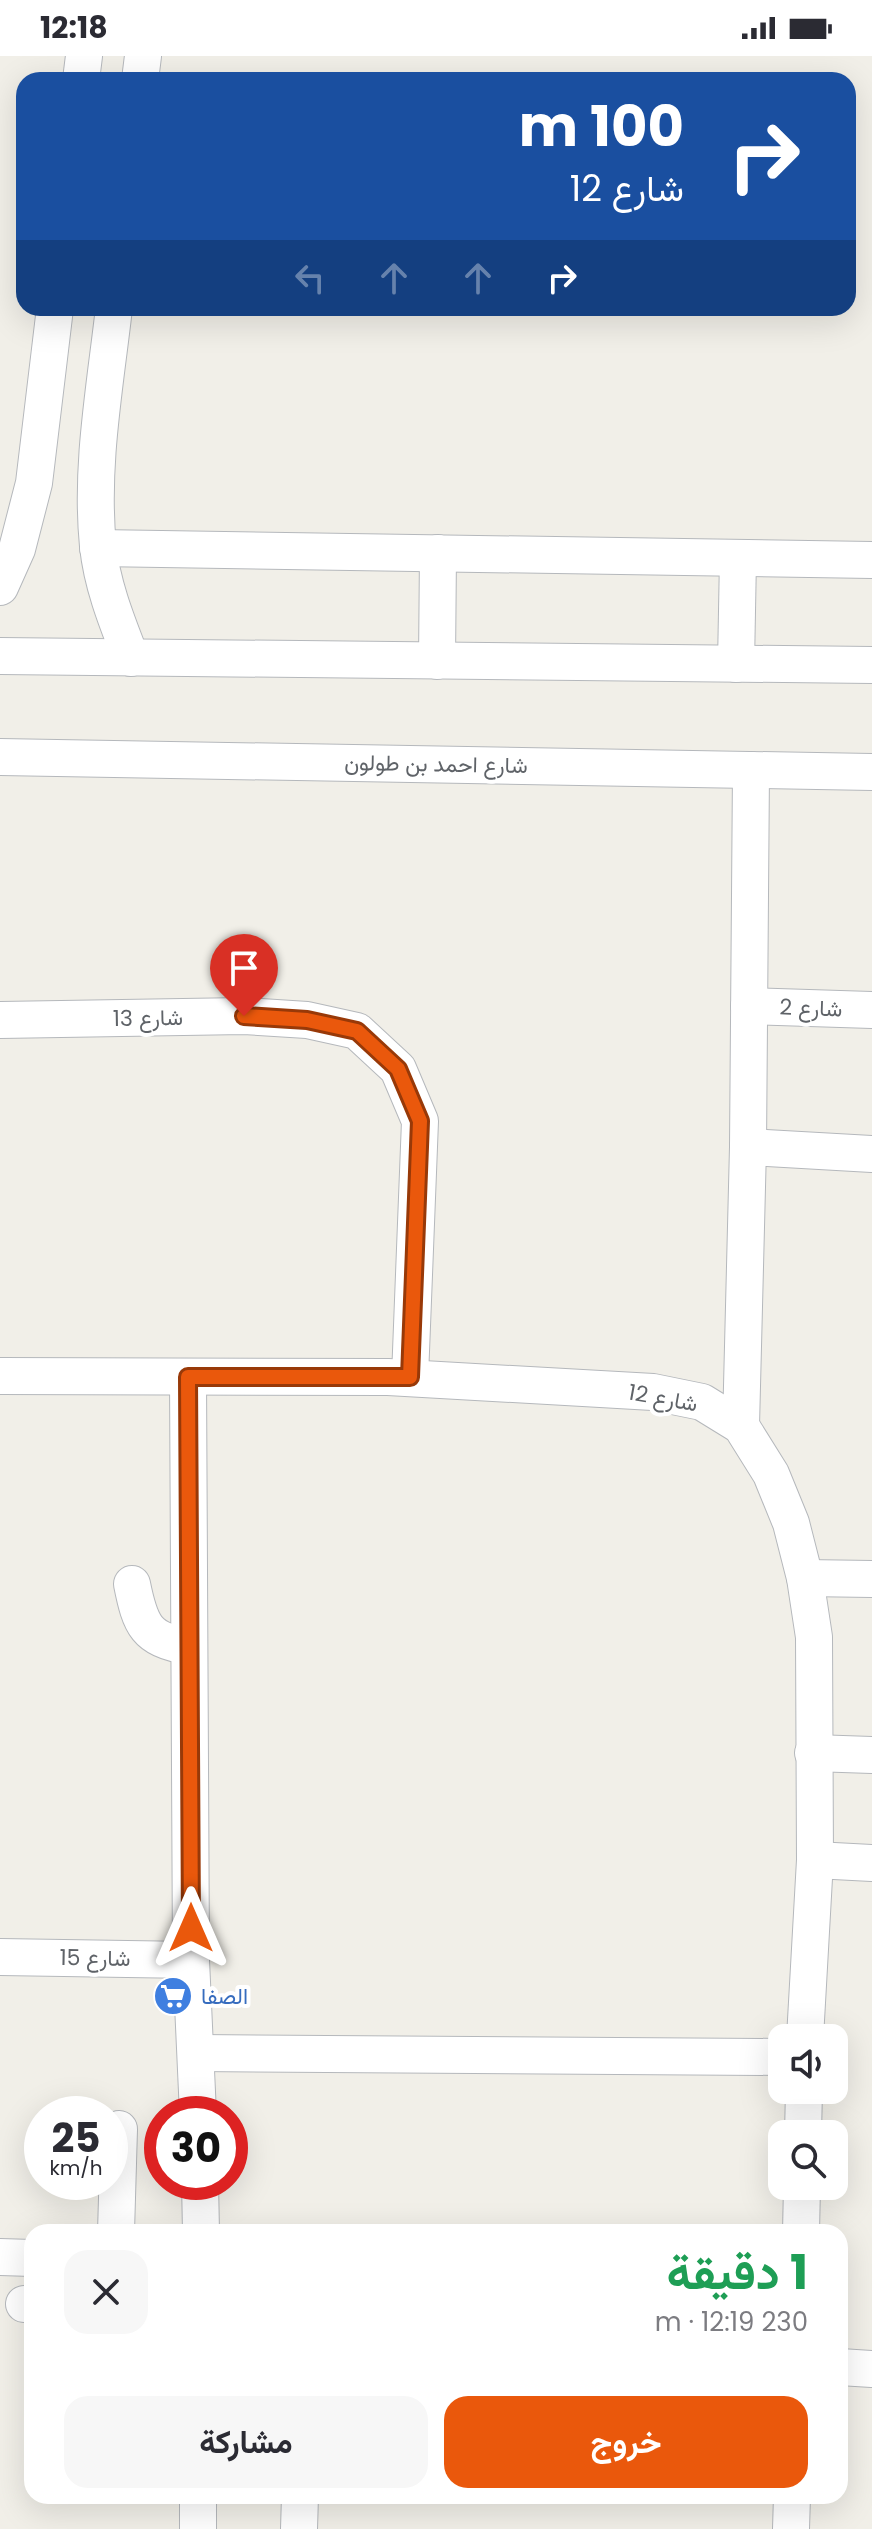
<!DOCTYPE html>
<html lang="ar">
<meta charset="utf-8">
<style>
body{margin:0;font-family:Poppins,Vazirmatn,sans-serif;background:#f7f7f7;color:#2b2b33;direction:rtl;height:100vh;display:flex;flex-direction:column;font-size:30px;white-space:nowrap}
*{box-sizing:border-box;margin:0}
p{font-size:26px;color:#7c7c81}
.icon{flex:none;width:44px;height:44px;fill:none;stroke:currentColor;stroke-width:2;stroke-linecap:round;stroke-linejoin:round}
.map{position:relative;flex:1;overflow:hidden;direction:ltr}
.panel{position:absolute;left:24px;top:2168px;width:824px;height:280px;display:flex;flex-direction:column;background:#fff;border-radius:24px;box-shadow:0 8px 32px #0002;direction:rtl}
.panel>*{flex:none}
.banner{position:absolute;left:16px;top:16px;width:840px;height:244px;border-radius:24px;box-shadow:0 8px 32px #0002;direction:rtl;background:#1a4fa0;color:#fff;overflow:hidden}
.buttons{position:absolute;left:768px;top:1968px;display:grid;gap:16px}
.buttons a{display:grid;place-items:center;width:80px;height:80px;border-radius:16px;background:#fff;box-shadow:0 8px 32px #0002;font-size:40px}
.speed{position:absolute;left:24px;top:2040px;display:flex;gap:16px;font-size:40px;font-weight:700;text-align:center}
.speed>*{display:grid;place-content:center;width:104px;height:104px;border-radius:50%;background:#fff;box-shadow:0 8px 32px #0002;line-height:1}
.speed small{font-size:20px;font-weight:400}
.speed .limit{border:12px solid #d22;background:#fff;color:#111}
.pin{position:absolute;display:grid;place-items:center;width:68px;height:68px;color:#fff;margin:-82px -34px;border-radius:50% 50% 50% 0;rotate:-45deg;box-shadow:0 0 8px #0007}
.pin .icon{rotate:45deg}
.me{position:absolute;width:88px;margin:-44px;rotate:0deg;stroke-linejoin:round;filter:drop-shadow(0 0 6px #0008)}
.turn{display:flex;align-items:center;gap:28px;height:168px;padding:0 40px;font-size:36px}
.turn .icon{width:104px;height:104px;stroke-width:2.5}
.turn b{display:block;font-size:56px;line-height:68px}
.lanes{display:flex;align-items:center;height:76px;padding:0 40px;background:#0003;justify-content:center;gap:40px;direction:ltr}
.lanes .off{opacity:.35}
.round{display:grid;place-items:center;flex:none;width:84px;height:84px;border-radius:24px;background:#f7f7f7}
.overview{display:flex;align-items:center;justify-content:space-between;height:136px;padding:0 40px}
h1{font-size:48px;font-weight:700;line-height:60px;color:#1e9e55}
.button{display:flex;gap:16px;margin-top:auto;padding:16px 40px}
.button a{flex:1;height:92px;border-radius:24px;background:#ea580c;color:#fff;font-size:32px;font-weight:700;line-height:92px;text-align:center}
.button a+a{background:#f7f7f7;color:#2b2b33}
.status{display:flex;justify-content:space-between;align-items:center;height:56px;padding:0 40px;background:#fff;direction:ltr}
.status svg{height:22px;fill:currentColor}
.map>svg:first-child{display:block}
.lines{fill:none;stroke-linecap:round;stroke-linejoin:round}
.minor-casing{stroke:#b5b8bc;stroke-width:38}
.minor{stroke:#fff;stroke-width:36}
.route-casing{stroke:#983908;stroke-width:20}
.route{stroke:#ea580c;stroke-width:14}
.labels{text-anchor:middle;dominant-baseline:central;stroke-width:8;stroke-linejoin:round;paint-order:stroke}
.street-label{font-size:22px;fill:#5f6368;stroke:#fff}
.shop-label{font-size:22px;fill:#366cbe;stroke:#fff;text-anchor:start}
</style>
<div class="status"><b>12:18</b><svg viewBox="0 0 49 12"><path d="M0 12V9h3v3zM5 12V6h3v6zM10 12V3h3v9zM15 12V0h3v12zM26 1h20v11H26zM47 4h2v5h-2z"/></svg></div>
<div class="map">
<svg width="872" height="2473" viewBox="0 0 872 2473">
<rect width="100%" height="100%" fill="#f1efe8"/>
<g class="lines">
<defs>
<g id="minor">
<path d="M81,24l3,-24"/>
<path d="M140,24l3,-24"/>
<path d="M114,252c-9,79 -24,159 -16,238 4,39 19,76 33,112"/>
<path d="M98,492l774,12"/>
<path d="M0,531l17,-38 17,-66 21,-175"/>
<path d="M0,600l872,9"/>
<path d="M437,605l1,-108"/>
<path d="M736,608l2,-106"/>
<path d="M0,701l872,15"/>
<path d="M749,950l123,4"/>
<path d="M0,964l244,-4 63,4 50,11 41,38 22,52 -10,256"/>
<path d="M748,1091l124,7"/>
<path d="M0,1320l388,1 265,15 49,10 39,24 30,48 20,49 14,55 9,59 1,223 -10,178"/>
<path d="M188,1321l3,583 7,154"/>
<path d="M741,1370l7,-279 3,-377"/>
<path d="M805,1522l67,1"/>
<path d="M132,1528c8,40 14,57 57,62"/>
<path d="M813,1697l59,2"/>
<path d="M815,1804l57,3"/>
<path d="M0,1901l191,3"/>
<path d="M197,1997l585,4"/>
<path d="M803,2078l1,-44"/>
<path d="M200,2126l1,50"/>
<path d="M116,2176l3,-103"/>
<path d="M801,2176l1,-46"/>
<path d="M0,2201l32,1"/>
<path d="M24,2248l8,1"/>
<path d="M840,2311l32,2"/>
<path d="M198,2473v-33"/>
<path d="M299,2473l1,-33"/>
<path d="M791,2473l1,-33"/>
</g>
</defs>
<use href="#minor" class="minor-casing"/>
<use href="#minor" class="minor"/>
</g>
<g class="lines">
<defs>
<path id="route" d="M191,1872l-3,-551h222l10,-256 -22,-52 -41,-38 -50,-11 -63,-4"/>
</defs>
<use href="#route" class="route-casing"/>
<use href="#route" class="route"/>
</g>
<defs>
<symbol id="supermarket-disc" viewBox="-11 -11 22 22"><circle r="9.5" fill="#3f7fe0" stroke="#fff"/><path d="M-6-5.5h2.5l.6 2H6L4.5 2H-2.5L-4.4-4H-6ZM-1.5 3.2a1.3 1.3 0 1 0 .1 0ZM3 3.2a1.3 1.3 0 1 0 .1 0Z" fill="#fff"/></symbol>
</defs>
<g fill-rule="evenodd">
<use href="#supermarket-disc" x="151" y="1918" width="44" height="44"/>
</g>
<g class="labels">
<g class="street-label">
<text transform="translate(436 708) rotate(1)">شارع احمد بن طولون</text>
<text transform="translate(811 952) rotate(2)">شارع 2</text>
<text transform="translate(148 962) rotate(-1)">شارع 13</text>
<text transform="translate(663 1342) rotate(10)">شارع 12</text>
<text transform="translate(95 1902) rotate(1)">شارع 15</text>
</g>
<g class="shop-label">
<text x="201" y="1940">الصفا</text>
</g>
</g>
</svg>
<div class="buttons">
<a><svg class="icon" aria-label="sound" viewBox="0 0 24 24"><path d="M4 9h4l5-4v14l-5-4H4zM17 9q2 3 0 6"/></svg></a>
<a><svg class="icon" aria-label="search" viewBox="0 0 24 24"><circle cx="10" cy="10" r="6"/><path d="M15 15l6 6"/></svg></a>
</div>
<div class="speed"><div>25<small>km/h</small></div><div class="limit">30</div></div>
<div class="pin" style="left:244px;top:960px;background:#d93025"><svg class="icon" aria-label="arrive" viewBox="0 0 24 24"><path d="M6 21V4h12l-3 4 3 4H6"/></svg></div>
<svg class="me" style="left:191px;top:1872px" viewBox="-20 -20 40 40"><path d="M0-17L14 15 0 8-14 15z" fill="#ea580c" stroke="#fff" stroke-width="4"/></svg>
<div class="banner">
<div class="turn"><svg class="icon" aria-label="right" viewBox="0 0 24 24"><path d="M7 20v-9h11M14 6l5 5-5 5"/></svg><div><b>100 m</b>شارع 12</div></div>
<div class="lanes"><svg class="icon off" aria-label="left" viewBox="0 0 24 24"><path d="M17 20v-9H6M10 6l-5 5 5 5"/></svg><svg class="icon off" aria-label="ahead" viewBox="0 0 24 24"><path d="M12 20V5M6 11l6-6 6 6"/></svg><svg class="icon off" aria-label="ahead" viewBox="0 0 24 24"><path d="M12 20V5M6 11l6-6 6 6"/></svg><svg class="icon" aria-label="right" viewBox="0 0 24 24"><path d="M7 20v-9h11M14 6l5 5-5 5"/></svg></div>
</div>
<section class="panel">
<div class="overview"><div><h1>1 دقيقة</h1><p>230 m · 12:19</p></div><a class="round"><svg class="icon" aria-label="close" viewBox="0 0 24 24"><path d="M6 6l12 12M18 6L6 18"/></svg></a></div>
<div class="button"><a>خروج</a><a>مشاركة</a></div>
</section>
</div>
